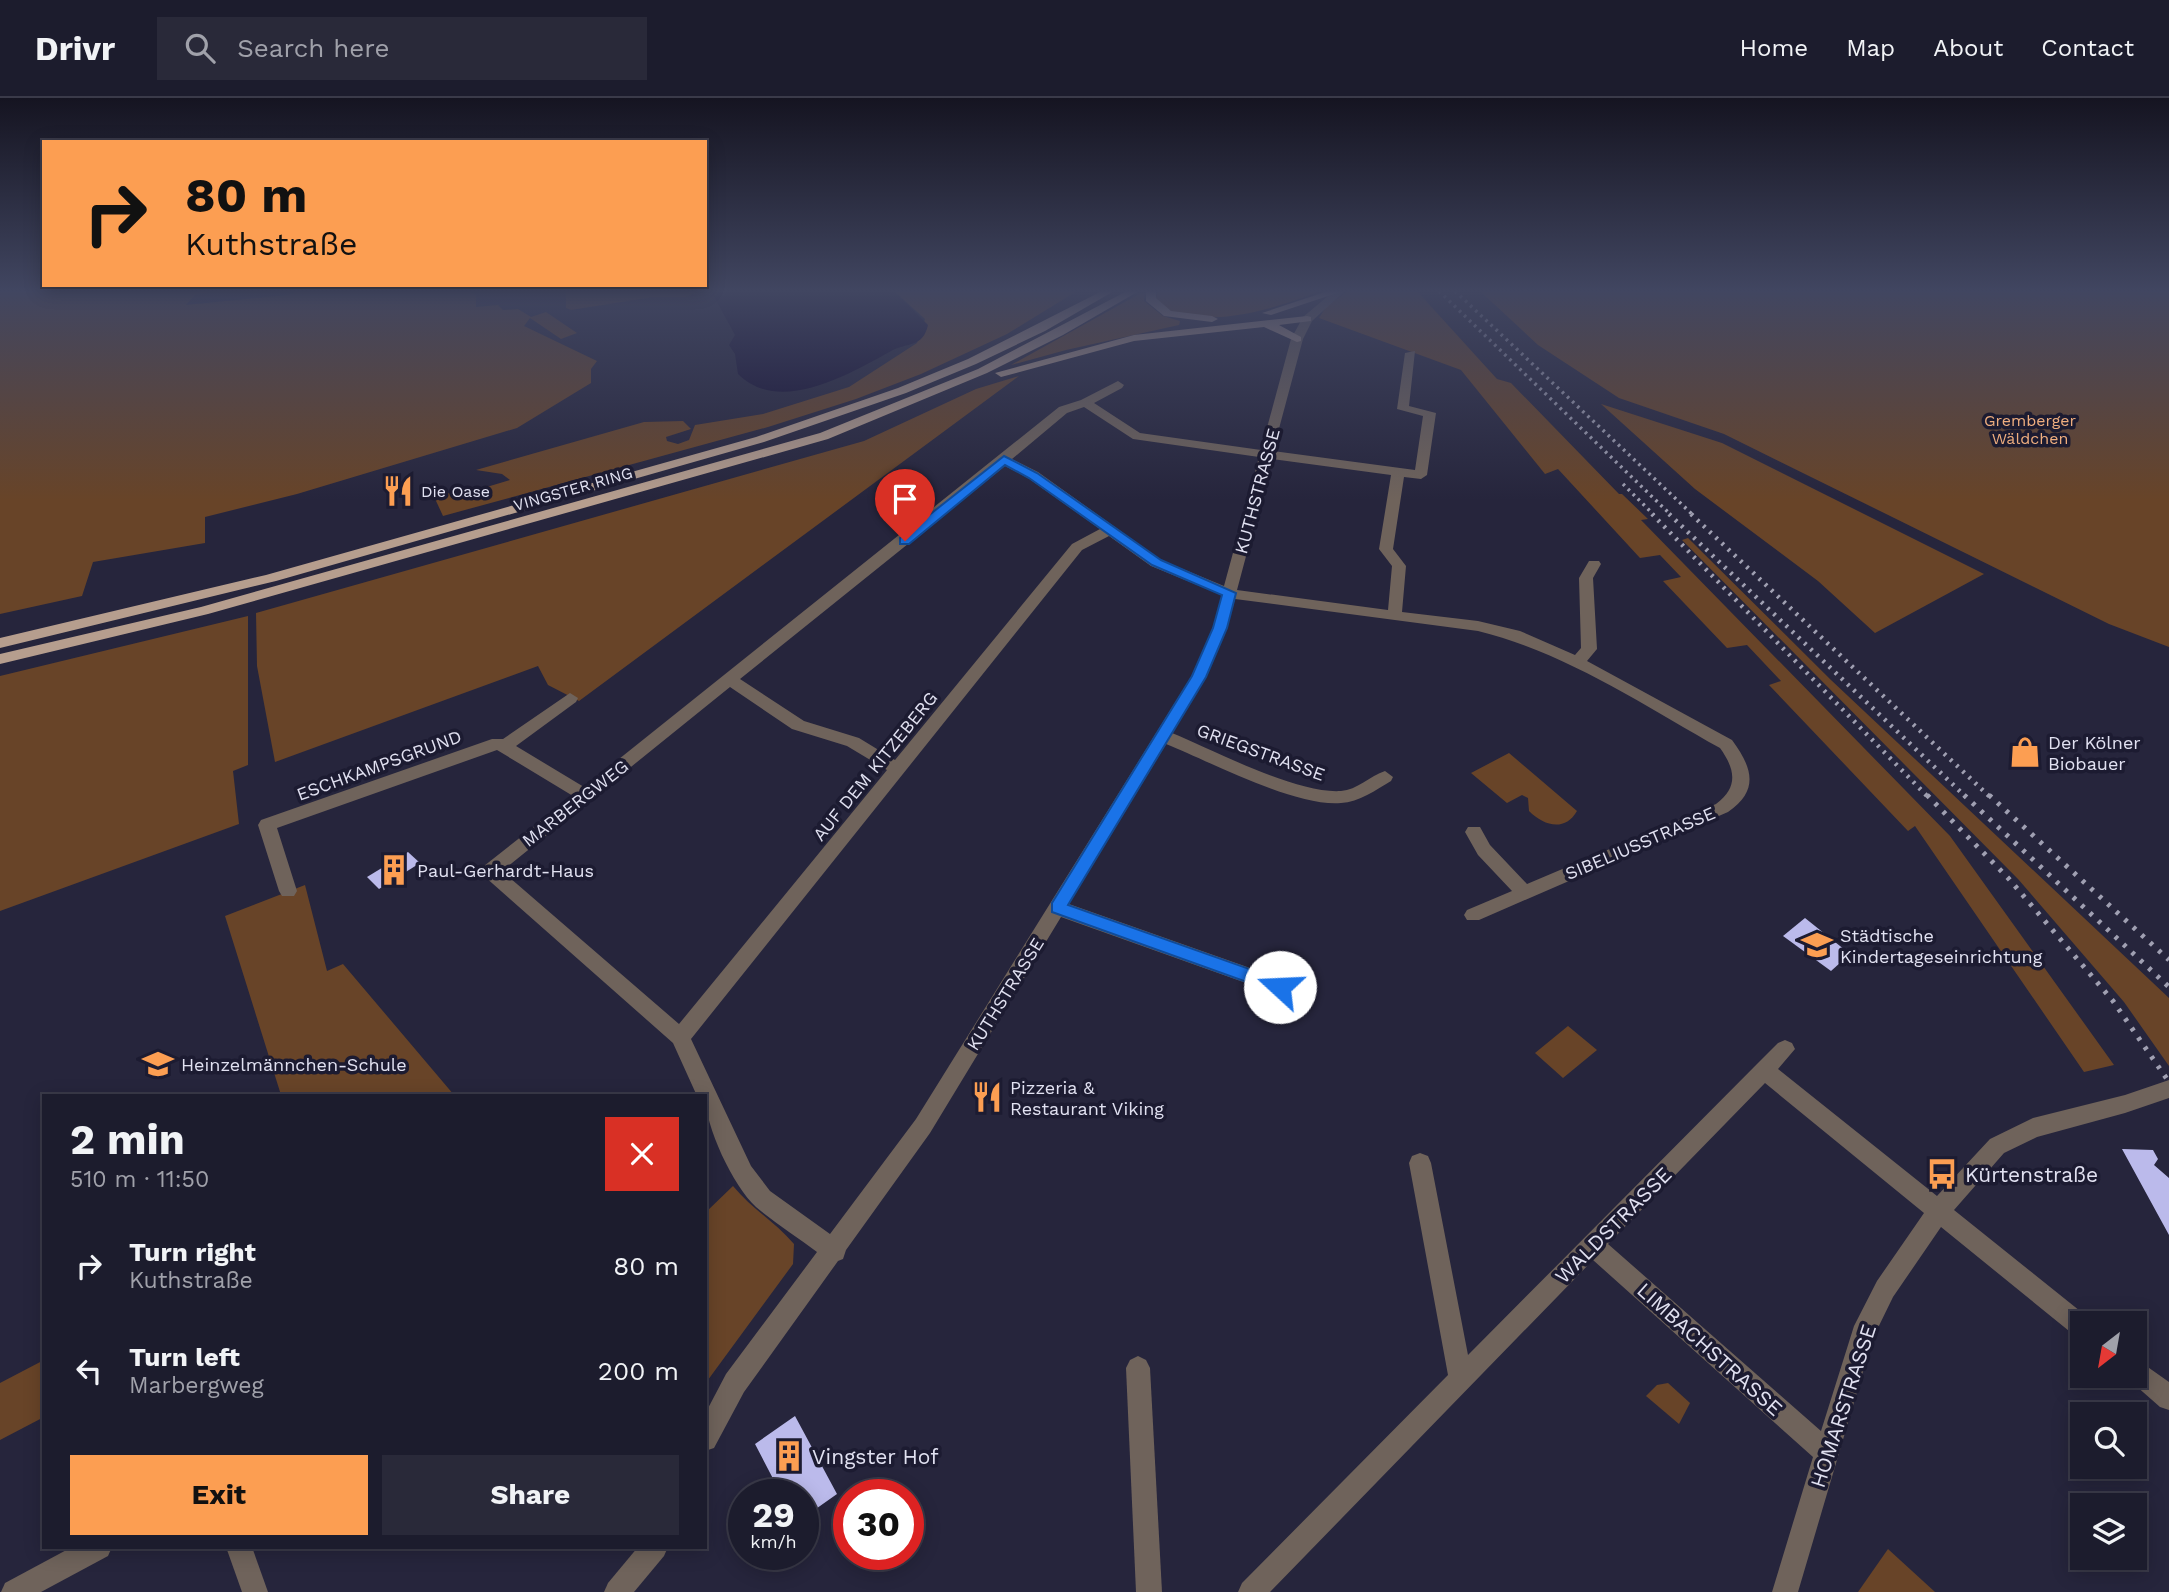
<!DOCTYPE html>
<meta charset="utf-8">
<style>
body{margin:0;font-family:"Work Sans",sans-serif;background:#292939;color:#f1f3f6;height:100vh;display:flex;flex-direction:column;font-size:26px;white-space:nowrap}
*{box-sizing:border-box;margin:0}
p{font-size:23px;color:#a0a1aa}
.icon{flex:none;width:38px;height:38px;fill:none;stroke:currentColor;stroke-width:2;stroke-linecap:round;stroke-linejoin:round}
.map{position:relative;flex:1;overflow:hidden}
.details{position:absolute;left:42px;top:996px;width:665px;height:455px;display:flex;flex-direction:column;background:#1c1c2d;border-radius:0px;box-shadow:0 4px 18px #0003,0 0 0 2px #3a3a49}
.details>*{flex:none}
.hud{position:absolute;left:42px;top:42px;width:665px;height:147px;border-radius:0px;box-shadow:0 4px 18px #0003,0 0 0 2px #3a3a49;background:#fc9e52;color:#111;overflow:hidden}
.needle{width:46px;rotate:211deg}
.tools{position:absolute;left:2070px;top:1213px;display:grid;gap:14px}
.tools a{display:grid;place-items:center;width:77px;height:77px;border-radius:0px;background:#1c1c2d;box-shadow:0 4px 18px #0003,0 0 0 2px #3a3a49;font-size:35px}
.speed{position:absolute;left:728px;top:1381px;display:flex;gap:14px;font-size:35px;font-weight:700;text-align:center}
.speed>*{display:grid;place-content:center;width:91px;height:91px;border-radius:50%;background:#1c1c2d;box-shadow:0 4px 18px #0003,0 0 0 2px #3a3a49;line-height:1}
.speed small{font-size:18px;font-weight:400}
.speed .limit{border:10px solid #d22;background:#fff;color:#111}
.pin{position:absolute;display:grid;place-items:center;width:60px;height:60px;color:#fff;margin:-72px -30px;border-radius:50% 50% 50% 0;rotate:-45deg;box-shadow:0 0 7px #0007}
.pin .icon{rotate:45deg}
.me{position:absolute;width:77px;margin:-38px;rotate:290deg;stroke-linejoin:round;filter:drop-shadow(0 0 5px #0008)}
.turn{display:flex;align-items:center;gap:24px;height:147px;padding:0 28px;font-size:32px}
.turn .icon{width:91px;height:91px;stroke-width:2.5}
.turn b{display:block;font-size:49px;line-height:60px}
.round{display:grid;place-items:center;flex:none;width:74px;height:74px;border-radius:0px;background:#292939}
.overview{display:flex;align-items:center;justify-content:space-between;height:119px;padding:0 28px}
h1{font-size:42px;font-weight:700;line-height:52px}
.primary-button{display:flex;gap:14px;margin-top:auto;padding:14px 28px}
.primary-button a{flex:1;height:80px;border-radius:0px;background:#fc9e52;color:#111;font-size:28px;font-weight:700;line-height:80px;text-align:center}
.primary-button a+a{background:#292939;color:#f1f3f6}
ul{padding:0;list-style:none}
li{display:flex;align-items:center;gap:21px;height:105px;padding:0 28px}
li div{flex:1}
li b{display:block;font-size:26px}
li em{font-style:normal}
header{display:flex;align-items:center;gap:42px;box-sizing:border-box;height:98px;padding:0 35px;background:#1c1c2d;border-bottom:2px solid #3a3a49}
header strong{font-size:33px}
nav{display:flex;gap:38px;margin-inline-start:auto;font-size:24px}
.search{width:490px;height:63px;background:#292939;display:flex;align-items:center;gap:18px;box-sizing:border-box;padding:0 24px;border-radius:0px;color:#a0a1aa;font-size:26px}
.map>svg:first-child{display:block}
.green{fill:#684428}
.water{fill:#130d31}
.building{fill:#bbbaeb}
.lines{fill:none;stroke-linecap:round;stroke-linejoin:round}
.minor{fill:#6f635b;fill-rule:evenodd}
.major{fill:#b69e8e;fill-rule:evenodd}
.rail-far2{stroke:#a0a0b2;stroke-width:3.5;stroke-dasharray:2.5 4.5;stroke-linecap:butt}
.rail-far1{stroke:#a0a0b2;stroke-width:4.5;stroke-dasharray:2.5 6;stroke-linecap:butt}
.rail{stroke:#a0a0b2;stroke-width:5;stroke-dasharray:3.5 8;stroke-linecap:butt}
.route{fill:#1a73e8;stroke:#114b97;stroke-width:2}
.labels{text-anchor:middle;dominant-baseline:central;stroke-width:7;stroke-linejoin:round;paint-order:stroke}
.far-park-label{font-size:16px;fill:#efae7f;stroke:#1c1b31}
.far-street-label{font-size:16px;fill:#e1e1f1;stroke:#1c1b31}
.far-poi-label{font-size:16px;fill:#e1e1f1;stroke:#1c1b31;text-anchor:start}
.street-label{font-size:18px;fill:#e1e1f1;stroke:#1c1b31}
.poi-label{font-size:18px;fill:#e1e1f1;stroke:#1c1b31;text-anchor:start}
.near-poi-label{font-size:21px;fill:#e1e1f1;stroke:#1c1b31;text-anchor:start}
.near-street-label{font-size:21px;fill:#e1e1f1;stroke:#1c1b31}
</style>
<header>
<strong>Drivr</strong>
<div class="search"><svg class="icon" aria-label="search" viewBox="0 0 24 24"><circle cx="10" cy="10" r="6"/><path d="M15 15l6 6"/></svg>Search here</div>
<nav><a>Home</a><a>Map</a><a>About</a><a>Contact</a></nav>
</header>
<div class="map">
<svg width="2169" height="1494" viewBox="0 0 2169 1494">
<rect width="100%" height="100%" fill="#26253c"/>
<g class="green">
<path d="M0,193h213l-18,4 -9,10 100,-10 14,-4h169l7,4v12l22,-2 5,5 15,-1 13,8 15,-5 31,21 -16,6 -31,-21 -6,8 73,35 -6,8v14l-74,45 -220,66 -92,23v26l-112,19 -11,34 -82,18z"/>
<path d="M566,193h132l-12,6h-33l-82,13 -5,-2z"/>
<path d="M894,193h183l-70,43 -86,40 -65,25 -88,28 -325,89 -12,-26 29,5 50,-15 -8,-6 -26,-4 168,-48 39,-1 8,8 -25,8 1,4 11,3 11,-4 6,-15 68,-11 86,-27 68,-44 8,-24z"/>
<path d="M1158,193h163c-43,16 -102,36 -148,21 -6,-2 -12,-8 -17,-13z"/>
<path d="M1348,193h69l80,88 14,4 108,111h3l26,25 -7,1 309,316 164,229 -30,7 -169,-246 -7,5 -139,-146 12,-4 -34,-36 -20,3 -64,-67 18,-4 -21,-22 -20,3 -82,-89 -13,5 -84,-104 -142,-52 7,-11z"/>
<path d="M1480,193h689v356l-60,-23 -385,-190 -105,-36 -81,-53z"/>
<path d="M1141,195l4,1 -1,7 19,15 17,5 -1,4 -113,25 -55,15z"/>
<path d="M1019,278l-440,325 -31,-16 -10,-19 -263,96 -18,-96 -1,-53 608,-172 112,-52z"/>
<path d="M1601,306l121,39 262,131 -109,59 -57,-52 -123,-92z"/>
<path d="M1688,440l143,142 338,318v68l-45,-64 -106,-123 -336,-339z"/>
<path d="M248,518v149l-15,6 6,53 -239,87v-235z"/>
<path d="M1509,655l68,58c-12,21 -33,15 -48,0l-1,-13 -6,-3 -15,8 -36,-30z"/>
<path d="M305,787l22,86 16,-7 111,131h-173l-56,-179z"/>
<path d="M1568,928l29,24 -34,28 -28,-25z"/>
<path d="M733,1088c19,23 42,36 61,58l-1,20 -88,120v-171z"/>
<path d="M44,1262v57l-44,23v-57z"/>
<path d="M1668,1285l22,20 -11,21 -33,-28 11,-11z"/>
<path d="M1888,1451l47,43h-77z"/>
</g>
<path class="water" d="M711,193h183l34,34c-5,23 -21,17 -37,26 -40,22 -111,65 -153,23l-3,-20 -6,-9 6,-10z"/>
<g class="building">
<path d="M408,754l12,11 -41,26 -12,-12z"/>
<path d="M1805,820l45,36 -19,17 -48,-35z"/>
<path d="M2122,1051l31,1 5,9 -4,6 15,13v57z"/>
<path d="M795,1318l42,78 -34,24v-24h-22l-26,-50z"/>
</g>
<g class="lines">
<g class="minor">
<path d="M1334,193h11l-33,30 -9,18 -30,112 142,19 8,-54 -26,-7 8,-56 10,-2 -6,55 27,7 -9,62 -6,4 -17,-2 -11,72 13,17 -4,46 76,9 42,10 55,24 6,-7 -2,-70 10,-17h10l2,3 -8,14 4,71 -10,12 145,79c20,27 28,50 -4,72l-249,108h-12l-3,-5 3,-5 45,-19 -34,-36 -13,-23 3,-5h12l10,18 37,39 189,-80c23,-17 19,-35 4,-56 -77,-43 -155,-96 -242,-117l-243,-32c-13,50 -36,91 -63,134 44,18 124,61 169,58 16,-1 29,-15 44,-20l8,6 -2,4c-15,9 -32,21 -50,22 -46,4 -130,-41 -175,-59l-97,160 218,77 3,6 -3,6 -7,2 -219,-78 -131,216 -84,117 -3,9 -5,2 -94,131 -30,56 -9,3v-37l21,-40 91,-122c-20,-15 -42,-29 -61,-45 -23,-21 -51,-81 -51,-111h-8l-24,-53 -189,-167 -3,-5 3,-5 89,-70 -76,-46 -220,78 20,63 -3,5h-12l-3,-5 -21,-66 3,-5 231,-81h11l67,-46 8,5 -2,4 -60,44 68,41 475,-380 22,-7 37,-19 6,4 -2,3 -28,15 46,30 121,17 30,-111 12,-22zM1084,309l49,32 126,18 -35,129 -63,-26 -123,-88 -26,-13 55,-46zM1272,361l119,16 -12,74 13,17 -4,44 -151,-20zM1005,368l23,12 72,51 -28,15 -177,216 -36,-22 -55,-17 -64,-42zM1109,438l42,30 71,29 -9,33 -22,49 -275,442 -86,115 -60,-43 -19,-25 -60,-127 391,-489zM730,589l62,42 55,17 40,24 -208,254 -177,-153z"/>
<path d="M1785,942l7,3 3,6 -17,20 159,127 53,-57 43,-21 92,-23 44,-15v18l-44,15 -88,24 -33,16 -50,57 136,109 2,4h-10v15l-8,-3 -133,-108 -48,70 -20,41 -75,254h-26l41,-135 -220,-197 -323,332h-32l4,-9 206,-208 -39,-212 3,-7 8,-3 8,3 3,7 37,192 289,-291 21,-21zM1765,985l159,130 -47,68 -23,45 -33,105 -213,-187z"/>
<path d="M1138,1258l8,4 4,8 12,224h-26l-10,-224 4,-8z"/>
<path d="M2135,1260l34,24v28l-9,-3 -33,-29 -2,-2h10z"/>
<path d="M72,1449h40l-4,9 -67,36h-40l4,-9z"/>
<path d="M226,1449h26l16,45h-26z"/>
<path d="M638,1449h30l-4,9 -30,36h-30l4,-9z"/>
</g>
<g class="major">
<path d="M1102,193h12l-69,40 -69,33 -70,29 -142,49 -488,139 -276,67v-10l266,-63 490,-138 142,-49 70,-29z"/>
<path d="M1127,193h12l-76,44 -76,38 -159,66 -620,175 -208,50v-10l201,-47 619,-174 158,-64z"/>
<path d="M1146,193h10v7l15,13 41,5 6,3 -6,3 -48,-6 -18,-15z"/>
<path d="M1328,193h15l-72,24 -9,-2z"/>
<path d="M1307,218l4,1v4l-32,4 22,12v4l-4,1 -33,-15 -130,14 -133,36 -6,-4 139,-38z"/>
</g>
<g class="rail-far2">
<path d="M1439,193l232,224"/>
<path d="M1455,193l238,224"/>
<path d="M1623,386l31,31"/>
</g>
<g class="rail-far1">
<path d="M1652,416l276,283"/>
<path d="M1669,416l297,283"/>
<path d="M1691,416l299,283"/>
</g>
<g class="rail">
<path d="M1927,697l82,84 104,122 56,81"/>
<path d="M1964,697l205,192"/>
<path d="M1989,697l180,165"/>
</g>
</g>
<linearGradient id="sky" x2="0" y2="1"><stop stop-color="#151421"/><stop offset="0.48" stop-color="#414661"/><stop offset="1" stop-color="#414661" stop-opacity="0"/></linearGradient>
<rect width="2169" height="402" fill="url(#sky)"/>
<path class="route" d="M1004,358l33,17 124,87 75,33 -9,35 -21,49 -138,228 218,77 2,5 -2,5 -6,2 -228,-82v-9l140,-227 21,-48 9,-33 -70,-30 -123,-87 -24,-13 -96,79h-9v-6z"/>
<defs>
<symbol id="restaurant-bare" viewBox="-9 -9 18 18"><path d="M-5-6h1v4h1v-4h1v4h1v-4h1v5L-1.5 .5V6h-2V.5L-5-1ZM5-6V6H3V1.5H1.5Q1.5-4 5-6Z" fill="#fc9e52" stroke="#1c1b31" stroke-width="2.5" paint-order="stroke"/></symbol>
<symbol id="shop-bare" viewBox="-9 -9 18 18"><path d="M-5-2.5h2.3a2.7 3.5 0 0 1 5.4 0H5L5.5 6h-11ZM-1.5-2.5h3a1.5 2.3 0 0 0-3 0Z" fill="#fc9e52" stroke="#1c1b31" stroke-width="2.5" paint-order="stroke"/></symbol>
<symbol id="building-bare" viewBox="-9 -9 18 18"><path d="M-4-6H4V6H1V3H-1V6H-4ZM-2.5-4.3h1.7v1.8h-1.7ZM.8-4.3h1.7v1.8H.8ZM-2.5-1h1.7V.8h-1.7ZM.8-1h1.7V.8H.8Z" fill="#fc9e52" stroke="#1c1b31" stroke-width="2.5" paint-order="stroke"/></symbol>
<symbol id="school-bare" viewBox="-9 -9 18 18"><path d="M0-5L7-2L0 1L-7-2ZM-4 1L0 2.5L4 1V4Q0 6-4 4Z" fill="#fc9e52" stroke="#1c1b31" stroke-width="2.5" paint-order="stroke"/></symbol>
<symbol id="bus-bare" viewBox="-9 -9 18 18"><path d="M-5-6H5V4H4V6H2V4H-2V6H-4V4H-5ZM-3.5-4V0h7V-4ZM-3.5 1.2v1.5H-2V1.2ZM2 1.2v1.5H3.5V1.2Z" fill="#fc9e52" stroke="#1c1b31" stroke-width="2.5" paint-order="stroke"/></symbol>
</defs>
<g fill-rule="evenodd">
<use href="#restaurant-bare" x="376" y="371" width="44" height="44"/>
<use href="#shop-bare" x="2003" y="632" width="44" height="44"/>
<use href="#building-bare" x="372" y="750" width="44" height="44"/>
<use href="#school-bare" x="1795" y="825" width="44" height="44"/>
<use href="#school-bare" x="136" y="944" width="44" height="44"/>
<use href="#restaurant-bare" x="965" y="977" width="44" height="44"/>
<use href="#bus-bare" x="1920" y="1054" width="44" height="44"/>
<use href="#building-bare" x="767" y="1336" width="44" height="44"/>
</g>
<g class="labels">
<g class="far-park-label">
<text x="2030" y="322">Gremberger<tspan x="2030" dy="18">Wäldchen</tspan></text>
</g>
<g class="far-street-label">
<text transform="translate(573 391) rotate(-16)">VINGSTER RING</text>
</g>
<g class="far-poi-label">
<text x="421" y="393">Die Oase</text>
</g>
<g class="street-label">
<text transform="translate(1257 393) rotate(-75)">KUTHSTRASSE</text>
<text transform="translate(1261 654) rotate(20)">GRIEGSTRASSE</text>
<text transform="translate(379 667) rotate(-20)">ESCHKAMPSGRUND</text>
<text transform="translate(875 668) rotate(-51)">AUF DEM KITZEBERG</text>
<text transform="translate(575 705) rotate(-38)">MARBERGWEG</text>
<text transform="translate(1640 745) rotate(-23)">SIBELIUSSTRASSE</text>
<text transform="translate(1005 896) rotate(-58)">KUTHSTRASSE</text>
</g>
<g class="poi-label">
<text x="2048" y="644">Der Kölner<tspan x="2048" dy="21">Biobauer</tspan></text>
<text x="417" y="772">Paul-Gerhardt-Haus</text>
<text x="1840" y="837">Städtische<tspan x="1840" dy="21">Kindertageseinrichtung</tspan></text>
<text x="181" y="966">Heinzelmännchen-Schule</text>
<text x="1010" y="989">Pizzeria &amp;<tspan x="1010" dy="21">Restaurant Viking</tspan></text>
</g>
<g class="near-poi-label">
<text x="1965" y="1076">Kürtenstraße</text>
<text x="812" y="1358">Vingster Hof</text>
</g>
<g class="near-street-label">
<text transform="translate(1613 1127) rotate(-45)">WALDSTRASSE</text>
<text transform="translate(1710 1251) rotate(42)">LIMBACHSTRASSE</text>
<text transform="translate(1843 1308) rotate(-72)">HOMARSTRASSE</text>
</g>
</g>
</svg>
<div class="tools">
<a><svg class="needle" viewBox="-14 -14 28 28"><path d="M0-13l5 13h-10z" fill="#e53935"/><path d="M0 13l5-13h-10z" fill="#a0a1aa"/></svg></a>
<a><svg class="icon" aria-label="search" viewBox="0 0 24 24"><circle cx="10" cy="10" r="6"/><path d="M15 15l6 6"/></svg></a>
<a><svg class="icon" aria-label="layers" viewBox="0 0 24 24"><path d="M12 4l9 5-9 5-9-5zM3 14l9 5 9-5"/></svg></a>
</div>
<div class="speed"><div>29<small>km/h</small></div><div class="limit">30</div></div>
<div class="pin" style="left:905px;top:443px;background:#d93025"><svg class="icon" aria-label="arrive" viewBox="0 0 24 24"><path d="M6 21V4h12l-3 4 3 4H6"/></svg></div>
<svg class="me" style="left:1280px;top:889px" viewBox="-20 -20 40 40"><circle r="19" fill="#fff"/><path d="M0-13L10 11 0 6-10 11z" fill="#1a73e8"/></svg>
<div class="hud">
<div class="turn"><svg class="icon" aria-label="right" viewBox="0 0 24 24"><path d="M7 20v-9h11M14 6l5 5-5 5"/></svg><div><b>80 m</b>Kuthstraße</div></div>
</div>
<section class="details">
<div class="overview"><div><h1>2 min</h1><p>510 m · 11:50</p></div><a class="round" style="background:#d93025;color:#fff"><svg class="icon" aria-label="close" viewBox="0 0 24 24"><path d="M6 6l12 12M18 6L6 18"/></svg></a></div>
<ul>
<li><svg class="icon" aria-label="right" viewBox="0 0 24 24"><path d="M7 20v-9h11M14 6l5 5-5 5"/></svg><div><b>Turn right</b><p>Kuthstraße</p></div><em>80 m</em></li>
<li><svg class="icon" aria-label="left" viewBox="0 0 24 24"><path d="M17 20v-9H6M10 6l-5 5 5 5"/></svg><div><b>Turn left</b><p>Marbergweg</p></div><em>200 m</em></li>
</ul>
<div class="primary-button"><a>Exit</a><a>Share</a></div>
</section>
</div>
